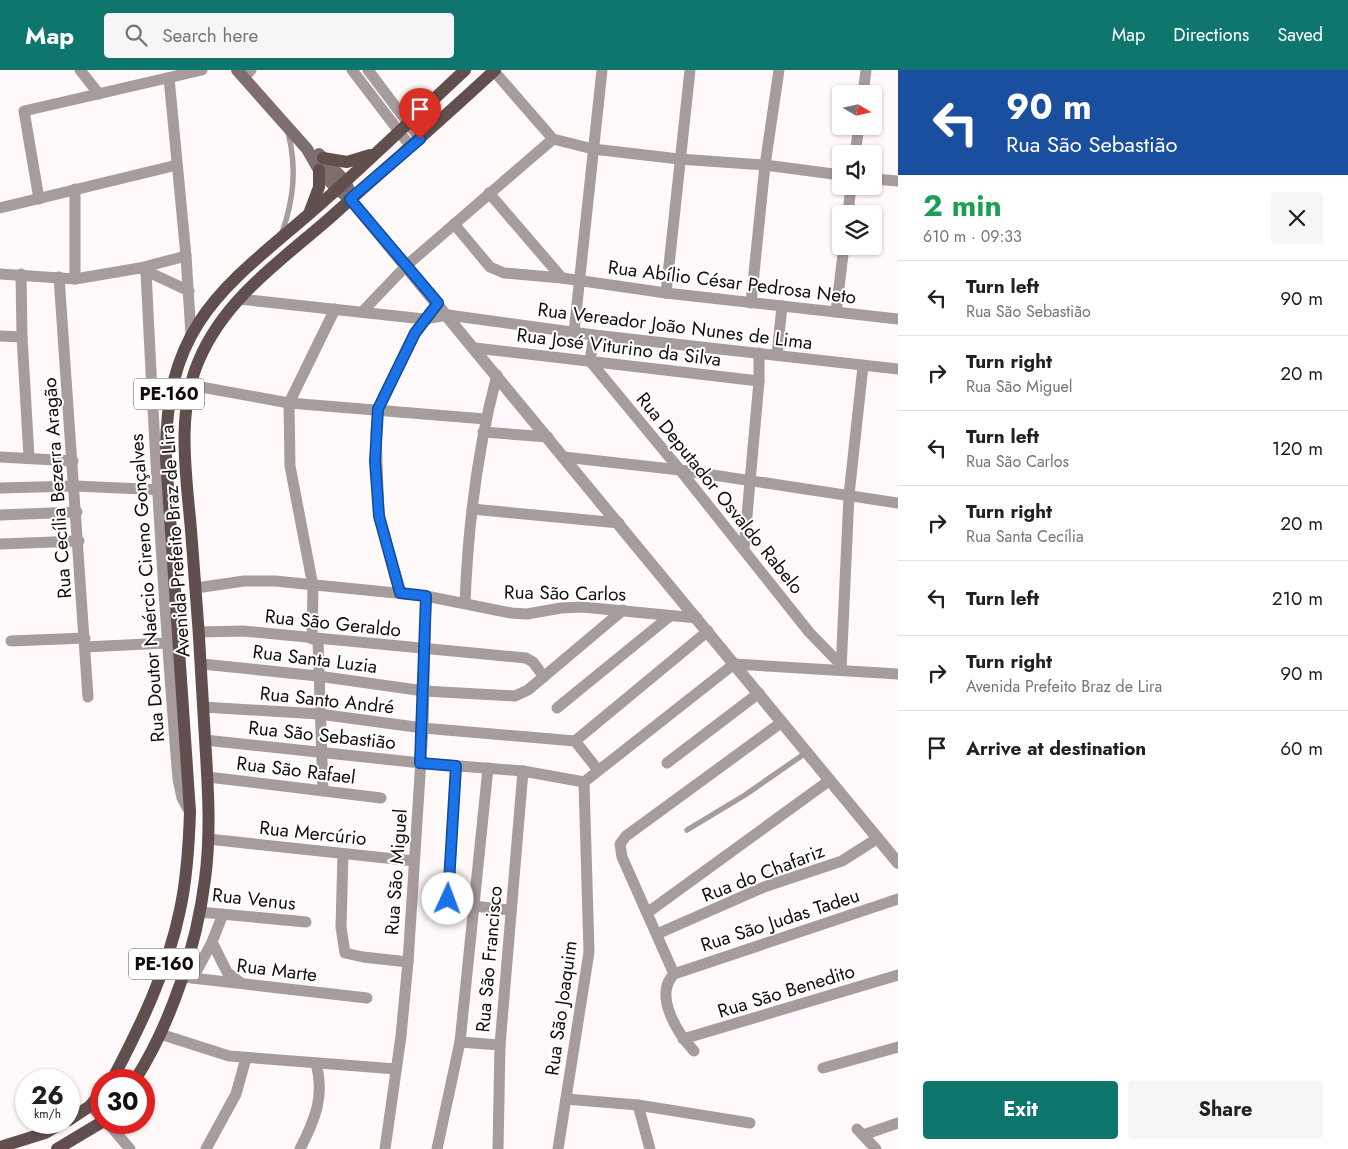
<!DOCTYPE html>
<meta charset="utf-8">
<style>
body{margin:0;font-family:Jost,sans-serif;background:#f6f6f6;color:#202124;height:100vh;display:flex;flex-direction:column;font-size:19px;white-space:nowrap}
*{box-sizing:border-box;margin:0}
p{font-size:16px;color:#757577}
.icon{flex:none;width:28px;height:28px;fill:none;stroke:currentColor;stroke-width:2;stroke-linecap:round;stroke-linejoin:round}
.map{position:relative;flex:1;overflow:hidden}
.details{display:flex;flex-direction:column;background:#fff;width:450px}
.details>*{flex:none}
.guide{background:#1a4fa0;color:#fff;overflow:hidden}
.needle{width:32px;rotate:99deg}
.fabs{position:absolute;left:832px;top:15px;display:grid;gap:10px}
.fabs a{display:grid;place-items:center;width:50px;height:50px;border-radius:5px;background:#fff;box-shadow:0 1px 4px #0004;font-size:25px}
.speed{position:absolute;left:15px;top:999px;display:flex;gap:10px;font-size:25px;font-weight:700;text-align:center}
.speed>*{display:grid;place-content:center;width:65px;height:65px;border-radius:50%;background:#fff;box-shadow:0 1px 4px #0004;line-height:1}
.speed small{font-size:12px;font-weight:400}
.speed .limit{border:8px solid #d22;background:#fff;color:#111}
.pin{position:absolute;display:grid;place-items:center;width:42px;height:42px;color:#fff;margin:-51px -21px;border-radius:50% 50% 50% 0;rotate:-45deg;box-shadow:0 0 5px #0007}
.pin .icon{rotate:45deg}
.me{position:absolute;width:55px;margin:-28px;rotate:2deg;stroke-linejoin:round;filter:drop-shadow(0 0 4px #0008)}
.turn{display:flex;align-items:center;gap:18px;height:105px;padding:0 25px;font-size:22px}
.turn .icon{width:65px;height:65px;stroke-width:2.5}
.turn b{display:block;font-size:35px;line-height:42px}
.round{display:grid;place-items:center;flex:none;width:52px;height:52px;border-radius:5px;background:#f6f6f6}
.head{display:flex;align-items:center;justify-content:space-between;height:85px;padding:0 25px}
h1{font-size:30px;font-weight:700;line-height:38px;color:#1e9e55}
.button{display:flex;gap:10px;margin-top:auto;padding:10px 25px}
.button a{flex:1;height:58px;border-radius:5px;background:#0f766e;color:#fff;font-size:20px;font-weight:700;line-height:58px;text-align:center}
.button a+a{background:#f6f6f6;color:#202124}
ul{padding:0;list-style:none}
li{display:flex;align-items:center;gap:15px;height:75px;padding:0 25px;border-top:1px solid #e0e0e0}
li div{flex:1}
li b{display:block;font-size:19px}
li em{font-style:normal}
header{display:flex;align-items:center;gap:30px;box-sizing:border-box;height:70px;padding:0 25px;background:#0f766e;color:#fff}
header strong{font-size:24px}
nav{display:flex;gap:28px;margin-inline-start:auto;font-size:18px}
.search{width:350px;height:45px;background:#f6f6f6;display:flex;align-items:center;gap:12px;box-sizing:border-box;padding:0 18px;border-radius:5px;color:#757577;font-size:19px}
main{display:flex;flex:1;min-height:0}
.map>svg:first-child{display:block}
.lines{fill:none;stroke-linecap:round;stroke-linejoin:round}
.service{stroke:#a69c9b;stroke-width:5.5}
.minor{stroke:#a69c9b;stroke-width:11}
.tertiary{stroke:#a69c9b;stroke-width:12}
.secondary{stroke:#7e6f6e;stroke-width:12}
.primary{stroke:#614f4e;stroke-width:12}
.route-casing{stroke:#114b97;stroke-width:12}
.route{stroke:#1a73e8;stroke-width:9}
.labels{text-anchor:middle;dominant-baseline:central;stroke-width:4;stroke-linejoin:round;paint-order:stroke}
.shield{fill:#fff;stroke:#5b5655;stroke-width:1}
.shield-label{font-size:18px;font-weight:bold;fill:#150d0c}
.street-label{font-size:19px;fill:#150d0c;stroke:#fff}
</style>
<header>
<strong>Map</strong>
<div class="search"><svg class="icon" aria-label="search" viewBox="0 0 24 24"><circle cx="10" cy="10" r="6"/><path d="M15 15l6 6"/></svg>Search here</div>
<nav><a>Map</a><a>Directions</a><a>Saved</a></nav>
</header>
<main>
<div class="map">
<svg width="898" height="1079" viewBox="0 0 898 1079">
<rect width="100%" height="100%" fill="#fff9f9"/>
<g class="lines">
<g class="service">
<path d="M282,163c12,-35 15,-65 6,-101"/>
<path d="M687,760l58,-35 62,-43"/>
</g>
<g class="minor">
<path d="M80,0l19,24"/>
<path d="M352,0l59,77"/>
<path d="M368,0l52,69"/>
<path d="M493,0l60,69 40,10 86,10 86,6 76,10"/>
<path d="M244,7l7,-7"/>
<path d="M169,8l17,178 5,79"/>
<path d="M863,24l3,-24"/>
<path d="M855,84l4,-28"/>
<path d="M874,109l24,2"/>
<path d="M489,123l73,85"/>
<path d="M39,129l-15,-88 178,-41"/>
<path d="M0,138l177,-43"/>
<path d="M848,144l3,-28"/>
<path d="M454,154l36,43 14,6 58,5 104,15 232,26"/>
<path d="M140,198l46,-12"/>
<path d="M146,201c8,170 18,339 32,508l4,19 7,13"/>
<path d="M0,204l75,5 65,-11 49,23"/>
<path d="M21,204l1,63 7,120"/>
<path d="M59,207l29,420"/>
<path d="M75,209v-90"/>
<path d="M666,223l24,-223"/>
<path d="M239,229l185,20 24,-4 146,20 304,34"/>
<path d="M751,233l14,-138 14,-95"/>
<path d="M362,242l45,-47 146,-126"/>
<path d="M836,242l8,-66"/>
<path d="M574,262l28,-262"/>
<path d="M594,265l-4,26 90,109 129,162 32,33"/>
<path d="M0,266l22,1"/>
<path d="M475,278l284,33"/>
<path d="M777,285l5,-49"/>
<path d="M190,315l99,18 196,16"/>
<path d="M483,362l65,5"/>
<path d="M0,387l73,4"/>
<path d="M564,387l116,13 218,33"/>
<path d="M0,418l75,-2 89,4"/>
<path d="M472,439l147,14"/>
<path d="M0,445l77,-3"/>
<path d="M0,474l79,-3"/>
<path d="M744,479l15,-168v-28"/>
<path d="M196,518l48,-7h31l151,15 85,17 16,1 34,-6 21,-1 115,11"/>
<path d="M401,523l-22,-77 -3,-83 2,-24 37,-76 14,-19"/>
<path d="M465,533c3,-78 12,-153 32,-228"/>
<path d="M199,562l44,-1 283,27 7,4 11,15"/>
<path d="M312,569l1,-53 -23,-120 -1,-63 46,-94"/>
<path d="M318,570l5,151"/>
<path d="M11,571l74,-3"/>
<path d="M85,577l82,-4"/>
<path d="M202,594l116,12 106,15 91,5 13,-6 95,-80"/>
<path d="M841,600l8,-175 14,-129"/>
<path d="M203,637l116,7 104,14 152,13 133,-110"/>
<path d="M557,638l113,-92"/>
<path d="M205,670l216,23 102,8 61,11"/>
<path d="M575,671l23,29"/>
<path d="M667,693l92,-70"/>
<path d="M456,696l-8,133 7,5 55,6"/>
<path d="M208,707l173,21"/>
<path d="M584,712l150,-118 164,10"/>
<path d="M208,769l206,22"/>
<path d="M343,784l-2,73 4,26 18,4 45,5"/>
<path d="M199,842l107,10"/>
<path d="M647,843l183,-133"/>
<path d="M223,844l-11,28 15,30 14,11"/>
<path d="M657,864l107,-47 78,-26 36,-23"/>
<path d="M674,904l-52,-117 -2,-13 6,-8 156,-114"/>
<path d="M183,907l184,21"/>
<path d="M193,908l19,-36"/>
<path d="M160,964l69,22 167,13"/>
<path d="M683,969l215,-64"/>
<path d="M460,972l40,3"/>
<path d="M694,981c-16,-17 -41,-56 -20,-77l224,-75"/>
<path d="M823,998l75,-21"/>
<path d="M566,1029l72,6 112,18"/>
<path d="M638,1035l12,44"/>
<path d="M90,1036l11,10"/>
<path d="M107,1052l23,27"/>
<path d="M857,1059l19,20"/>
<path d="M863,1065l35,-12"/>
<path d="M206,1079l30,-55 10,-36"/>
<path d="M300,1079c15,-29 25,-53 16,-86"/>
<path d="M385,1079l16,-113 7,-74 15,-234 3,-132"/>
<path d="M437,1079l23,-107 28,-274"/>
<path d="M498,1079l2,-104 23,-274"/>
<path d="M558,1079l31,-197 -5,-170"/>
</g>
<path class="tertiary" d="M350,129l548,664"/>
<g class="secondary">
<path d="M237,0l70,79 12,21 18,19 13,10"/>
<path d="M319,84l26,27 4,9"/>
</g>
<g class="primary">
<path d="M323,88l24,4 23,-7"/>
<path d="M310,141l9,-24v-17"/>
<path d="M112,1010c28,-53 56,-111 68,-170 7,-32 9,-66 10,-98l-24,-354c-2,-148 73,-179 169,-267 44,-40 87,-81 130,-121"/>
<path d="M135,1010c36,-56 62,-135 70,-201 7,-51 2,-105 -1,-157 -3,-59 -7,-119 -12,-179 -4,-60 -18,-125 7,-183 26,-62 83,-100 132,-143 55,-49 110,-97 164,-147"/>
<path d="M69,1050l21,-14 11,-13"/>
<path d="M0,1077l45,-14 19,-11"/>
<path d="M57,1079l45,-27"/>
</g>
</g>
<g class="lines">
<defs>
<path id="route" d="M420,69l-70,60 88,104 -23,30 -37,76 -3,52 4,55 21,77 26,3 -6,167 36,3 -8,133"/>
</defs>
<use href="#route" class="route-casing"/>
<use href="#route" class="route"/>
</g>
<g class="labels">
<g class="shield">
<rect x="134" y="308.5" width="70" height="31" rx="4"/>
<rect x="129" y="878.5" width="70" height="31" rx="4"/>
</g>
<g class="shield-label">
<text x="169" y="324">PE-160</text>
<text x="164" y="894">PE-160</text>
</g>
<g class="street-label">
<text transform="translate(732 212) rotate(7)">Rua Abílio César Pedrosa Neto</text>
<text transform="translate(675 256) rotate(7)">Rua Vereador João Nunes de Lima</text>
<text transform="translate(619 277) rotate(7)">Rua José Viturino da Silva</text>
<text transform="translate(57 418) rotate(-94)">Rua Cecília Bezerra Aragão</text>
<text transform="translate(720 423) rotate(51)">Rua Deputador Osvaldo Rabelo</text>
<text transform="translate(175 471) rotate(-94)">Avenida Prefeito Braz de Lira</text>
<text transform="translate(147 518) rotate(-94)">Rua Doutor Naércio Cireno Gonçalves</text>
<text transform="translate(565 523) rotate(1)">Rua São Carlos</text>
<text transform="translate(333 553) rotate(6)">Rua São Geraldo</text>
<text transform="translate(315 589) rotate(7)">Rua Santa Luzia</text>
<text transform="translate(327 630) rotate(6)">Rua Santo André</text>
<text transform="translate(322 665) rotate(6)">Rua São Sebastião</text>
<text transform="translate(296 700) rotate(7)">Rua São Rafael</text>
<text transform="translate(313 763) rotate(6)">Rua Mercúrio</text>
<text transform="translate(396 802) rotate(-86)">Rua São Miguel</text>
<text transform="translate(763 803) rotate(-21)">Rua do Chafariz</text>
<text transform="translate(254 829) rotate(6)">Rua Venus</text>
<text transform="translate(780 850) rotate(-18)">Rua São Judas Tadeu</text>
<text transform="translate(489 889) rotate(-85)">Rua São Francisco</text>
<text transform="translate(277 900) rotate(7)">Rua Marte</text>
<text transform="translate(786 921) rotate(-17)">Rua São Benedito</text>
<text transform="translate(561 938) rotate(-82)">Rua São Joaquim</text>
</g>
</g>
</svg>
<div class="fabs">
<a><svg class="needle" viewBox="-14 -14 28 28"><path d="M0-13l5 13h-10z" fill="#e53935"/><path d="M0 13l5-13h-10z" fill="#757577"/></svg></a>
<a><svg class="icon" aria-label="sound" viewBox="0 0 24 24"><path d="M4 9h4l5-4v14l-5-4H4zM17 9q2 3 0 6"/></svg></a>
<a><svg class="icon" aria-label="layers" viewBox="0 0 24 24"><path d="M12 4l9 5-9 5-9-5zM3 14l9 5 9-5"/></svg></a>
</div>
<div class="speed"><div>26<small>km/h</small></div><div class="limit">30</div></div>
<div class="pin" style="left:420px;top:69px;background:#d93025"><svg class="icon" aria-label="arrive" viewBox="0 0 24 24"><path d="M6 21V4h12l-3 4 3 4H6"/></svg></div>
<svg class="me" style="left:448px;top:829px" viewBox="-20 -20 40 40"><circle r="19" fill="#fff"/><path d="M0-13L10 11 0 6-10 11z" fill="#1a73e8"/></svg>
</div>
<section class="details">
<div class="guide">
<div class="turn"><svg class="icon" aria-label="left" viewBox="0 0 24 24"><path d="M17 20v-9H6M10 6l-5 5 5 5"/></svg><div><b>90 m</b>Rua São Sebastião</div></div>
</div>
<div class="head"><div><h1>2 min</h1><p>610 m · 09:33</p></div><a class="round"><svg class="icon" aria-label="close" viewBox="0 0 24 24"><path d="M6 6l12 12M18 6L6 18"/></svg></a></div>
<ul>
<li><svg class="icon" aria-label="left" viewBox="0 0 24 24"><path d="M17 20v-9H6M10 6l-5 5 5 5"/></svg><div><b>Turn left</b><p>Rua São Sebastião</p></div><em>90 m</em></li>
<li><svg class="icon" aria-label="right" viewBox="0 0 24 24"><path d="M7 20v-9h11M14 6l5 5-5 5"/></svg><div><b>Turn right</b><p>Rua São Miguel</p></div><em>20 m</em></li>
<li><svg class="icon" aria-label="left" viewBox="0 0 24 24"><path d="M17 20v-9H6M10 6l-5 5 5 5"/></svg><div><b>Turn left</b><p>Rua São Carlos</p></div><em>120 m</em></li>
<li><svg class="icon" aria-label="right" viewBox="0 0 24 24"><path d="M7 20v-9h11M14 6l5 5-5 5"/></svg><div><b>Turn right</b><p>Rua Santa Cecília</p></div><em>20 m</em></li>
<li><svg class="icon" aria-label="left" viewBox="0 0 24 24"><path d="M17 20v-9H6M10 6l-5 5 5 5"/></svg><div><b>Turn left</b></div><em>210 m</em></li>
<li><svg class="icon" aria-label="right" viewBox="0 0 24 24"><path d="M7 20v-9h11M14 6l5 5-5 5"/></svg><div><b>Turn right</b><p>Avenida Prefeito Braz de Lira</p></div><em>90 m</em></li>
<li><svg class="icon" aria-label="arrive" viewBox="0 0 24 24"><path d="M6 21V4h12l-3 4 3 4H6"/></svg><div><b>Arrive at destination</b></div><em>60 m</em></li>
</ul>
<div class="button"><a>Exit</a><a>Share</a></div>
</section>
</main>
